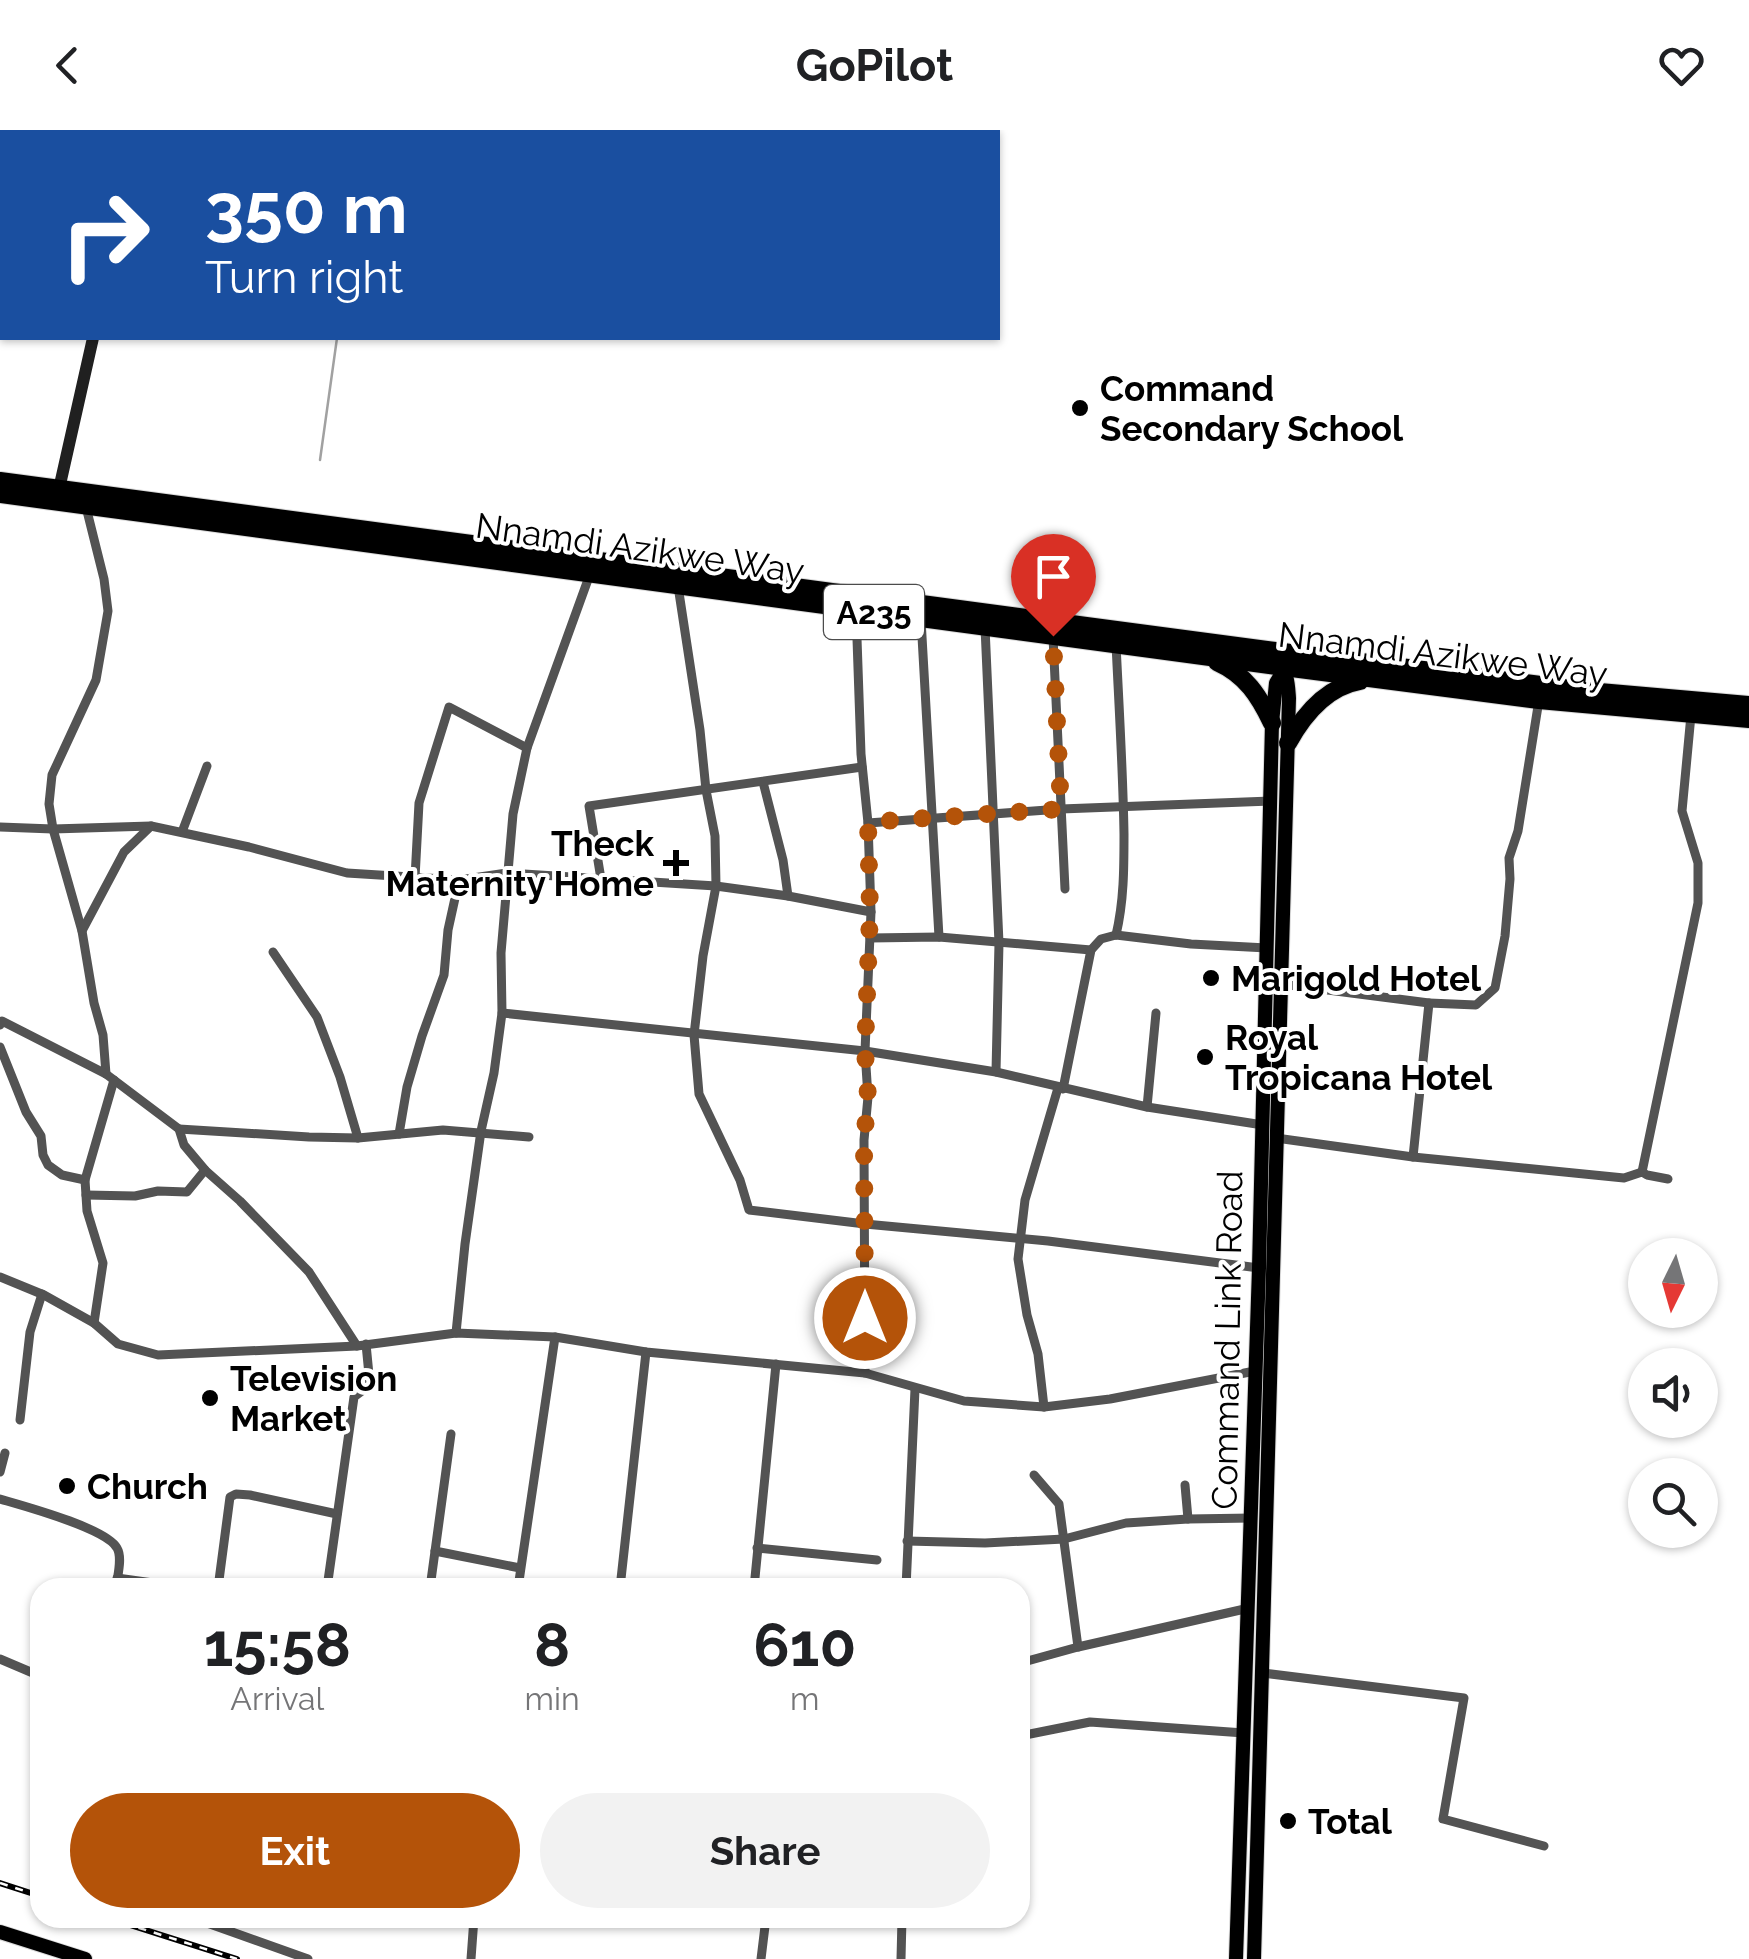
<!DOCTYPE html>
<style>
body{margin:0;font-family:Raleway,sans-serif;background:#f2f2f2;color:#202124;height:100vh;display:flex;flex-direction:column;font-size:38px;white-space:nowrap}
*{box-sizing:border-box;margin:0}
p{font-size:32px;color:#757577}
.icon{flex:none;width:55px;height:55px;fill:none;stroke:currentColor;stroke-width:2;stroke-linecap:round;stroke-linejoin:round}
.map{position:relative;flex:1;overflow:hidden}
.drawer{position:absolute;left:30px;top:1448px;width:1000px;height:350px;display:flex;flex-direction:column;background:#fff;border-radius:30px;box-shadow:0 2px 8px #0004}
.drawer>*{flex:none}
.hud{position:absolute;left:0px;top:0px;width:1000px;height:210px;box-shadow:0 2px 8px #0004;background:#1a4fa0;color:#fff;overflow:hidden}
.needle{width:65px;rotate:185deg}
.fabs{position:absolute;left:1628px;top:1108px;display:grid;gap:20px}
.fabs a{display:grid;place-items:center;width:90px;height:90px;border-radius:50%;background:#fff;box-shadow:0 2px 8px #0004;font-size:50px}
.pin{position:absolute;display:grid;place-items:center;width:85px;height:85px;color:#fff;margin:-102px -42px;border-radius:50% 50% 50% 0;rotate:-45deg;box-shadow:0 0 10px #0007}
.pin .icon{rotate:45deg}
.me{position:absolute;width:110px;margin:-55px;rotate:0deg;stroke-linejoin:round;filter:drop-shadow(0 0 8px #0008)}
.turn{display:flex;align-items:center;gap:35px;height:210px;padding:0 40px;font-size:45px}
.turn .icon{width:130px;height:130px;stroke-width:2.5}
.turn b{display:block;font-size:70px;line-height:85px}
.eta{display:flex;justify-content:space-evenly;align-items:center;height:170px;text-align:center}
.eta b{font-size:60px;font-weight:700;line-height:70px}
.action{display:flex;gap:20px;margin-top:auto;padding:20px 40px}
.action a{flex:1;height:115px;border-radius:60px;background:#b45309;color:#fff;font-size:40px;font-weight:700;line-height:115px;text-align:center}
.action a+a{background:#f2f2f2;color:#202124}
header{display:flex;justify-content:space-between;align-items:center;height:130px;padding:0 40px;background:#fff;font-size:45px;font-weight:700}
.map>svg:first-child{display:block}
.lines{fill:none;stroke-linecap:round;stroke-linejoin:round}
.stream{stroke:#a1a1a1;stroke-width:2.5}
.primary-casing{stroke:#dbdbdb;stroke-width:16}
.highway-casing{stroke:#dbdbdb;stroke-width:20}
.street{stroke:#535353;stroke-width:9}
.secondary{stroke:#202020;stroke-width:12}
.primary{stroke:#000;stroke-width:14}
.highway{stroke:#000;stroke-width:18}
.rail-casing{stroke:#000;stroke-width:6}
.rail{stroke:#fff;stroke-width:2.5;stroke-dasharray:8;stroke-linecap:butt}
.route{stroke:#b45309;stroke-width:18;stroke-dasharray:0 32.4}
.poi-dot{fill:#000;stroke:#fff;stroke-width:4}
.labels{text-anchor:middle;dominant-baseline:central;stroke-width:8;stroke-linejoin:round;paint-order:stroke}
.shield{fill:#fff;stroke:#4c4c4c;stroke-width:2.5}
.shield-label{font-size:32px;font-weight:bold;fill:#000}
.poi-label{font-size:35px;font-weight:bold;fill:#000;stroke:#fff;text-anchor:start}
.street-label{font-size:35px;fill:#000;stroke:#fff}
</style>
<header><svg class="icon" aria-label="back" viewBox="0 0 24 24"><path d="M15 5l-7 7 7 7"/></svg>GoPilot<svg class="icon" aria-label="heart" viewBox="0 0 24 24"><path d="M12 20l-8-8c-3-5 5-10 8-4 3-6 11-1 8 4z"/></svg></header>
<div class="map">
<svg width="1749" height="1829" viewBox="0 0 1749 1829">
<rect width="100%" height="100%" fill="#fff"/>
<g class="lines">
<g class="stream">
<path d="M388,2v-2"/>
<path d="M320,330l17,-122"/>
</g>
<defs>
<g id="primary">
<path d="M0,1802l85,27"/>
<path d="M1236,1829l23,-691 13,-545 4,-40 10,-17"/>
<path d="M1254,1829l35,-1261c-1,-14 -1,-27 -13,-37"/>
</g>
<g id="highway">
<path d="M0,351l1275,170 313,40 161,14"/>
<path d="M0,364l1284,173 255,33 210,19"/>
<path d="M1217,532c29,13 42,34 55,61"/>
<path d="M1288,613c16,-29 38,-56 72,-62"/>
</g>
</defs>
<use href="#primary" class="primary-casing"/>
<use href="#highway" class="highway-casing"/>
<g class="street">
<path d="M40,2l1,-2"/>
<path d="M0,16l2,1"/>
<path d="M0,95l2,-4"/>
<path d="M86,377l18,72 4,32 -12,69 -44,95 -3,29 4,25 29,102 12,72 9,32 3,39"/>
<path d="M678,456l22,144 6,60 9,46 1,50 -13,70 -9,79 5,59 41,86 9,30 116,14 183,17 211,27"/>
<path d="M856,480l5,144 7,69 3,89 -6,139 3,46 -4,43 1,233"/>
<path d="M921,489l18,318"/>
<path d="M985,497l14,316 -3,129"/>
<path d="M1053,507l12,252"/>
<path d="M763,652l20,78 5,36"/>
<path d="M868,693l193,-14 210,-8"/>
<path d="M0,697l53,2 98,-3 98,21 98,26 112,7 48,-7 209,13 72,10 83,16"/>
<path d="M182,702l25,-66"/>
<path d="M415,748l4,-75 30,-96 78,41"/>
<path d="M601,749l-12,-73 273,-39"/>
<path d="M82,801l42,-79 27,-26"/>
<path d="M1116,805c8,-34 8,-67 8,-101 -1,-63 -5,-127 -8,-190"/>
<path d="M870,808l69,-1 152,13"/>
<path d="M273,822l44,65 23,60 18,61"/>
<path d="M1281,854l148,19 -16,154"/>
<path d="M1429,873l47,2 19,-17 10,-52 5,-57 -1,-21 9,-27 21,-131"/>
<path d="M502,883l363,38 131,21 151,35 116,18"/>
<path d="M0,895l2,-4 104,53 73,55 5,16 21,25 35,31 69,71 48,74"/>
<path d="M0,917l26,65 15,24 2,19 5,10 14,10 23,5"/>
<path d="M1063,959l28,-139 10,-11 15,-4 75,9 76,4"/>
<path d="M1147,977l9,-94"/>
<path d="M179,999l130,8 49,1 85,-8 86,7"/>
<path d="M399,1004l8,-47 15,-51 22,-61 4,-45 11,-50"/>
<path d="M1276,1008l137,19 211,21 18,-6 5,3 21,4"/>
<path d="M1642,1042l56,-269v-40l-16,-52 9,-96"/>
<path d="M86,1065l49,1 23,-5 29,1 18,-22"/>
<path d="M0,1147l44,18 50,28 24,21 40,11 199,-9 99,-13 99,4 91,15 219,21 99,28 80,6 66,-8 145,-28"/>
<path d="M94,1193l9,-60 -16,-52 -2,-31 29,-100"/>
<path d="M456,1203l9,-89 16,-113 13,-58 8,-60 -1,-60 12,-139 14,-66 63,-174"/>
<path d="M1044,1277l-6,-53 -11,-39 -9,-56 7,-59 33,-112"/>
<path d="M20,1290l10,-88 12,-38"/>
<path d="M0,1342l5,-19"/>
<path d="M1034,1345l25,29 19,143"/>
<path d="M1185,1355l3,34"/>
<path d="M0,1369c24,7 106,29 117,49 6,10 0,29 -1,40"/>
<path d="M907,1411l78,2 79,-4 62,-16 62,-4 64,-1"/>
<path d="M757,1418l120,12"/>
<path d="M435,1421l85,17"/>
<path d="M117,1448l72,10"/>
<path d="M218,1458l12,-91 6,-3 14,1 87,19"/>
<path d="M327,1458l27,-191 16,-12 -4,-41"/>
<path d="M430,1458l21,-154"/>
<path d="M518,1458l37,-251"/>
<path d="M620,1458l26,-236"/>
<path d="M754,1458l22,-224"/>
<path d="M906,1458l9,-199"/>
<path d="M0,1529l40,17"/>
<path d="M1020,1533l58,-16 171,-39"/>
<path d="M1263,1543l201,25 -21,121 101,27"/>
<path d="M1020,1606l70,-14 154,11"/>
<path d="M193,1788l115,41"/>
<path d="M471,1829l3,-41"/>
<path d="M761,1829l5,-41"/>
<path d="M901,1829l1,-41"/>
</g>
<g class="secondary">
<path d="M139,2l1,-2"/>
<path d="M59,359l34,-151"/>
</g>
<use href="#primary" class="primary"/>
<use href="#highway" class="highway"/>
<defs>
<g id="rail">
<path d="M0,1753l40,13"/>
<path d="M108,1788l129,41"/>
</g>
</defs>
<use href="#rail" class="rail-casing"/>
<use href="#rail" class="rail"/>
</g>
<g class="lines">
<path class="route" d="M865,1188l-1,-178 4,-43 -3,-46 5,-139 -2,-90 193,-13 -8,-173"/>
</g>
<g class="poi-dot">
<circle cx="1080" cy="278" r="10"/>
<path d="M671 718h10v10h10v10h-10v10h-10v-10h-10v-10h10z"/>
<circle cx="1211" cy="848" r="10"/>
<circle cx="1205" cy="927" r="10"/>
<circle cx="210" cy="1268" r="10"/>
<circle cx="67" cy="1356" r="10"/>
<circle cx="1288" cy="1691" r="10"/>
</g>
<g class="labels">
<rect class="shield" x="824" y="455" width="100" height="54" rx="8"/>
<g class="shield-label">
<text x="874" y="482">A235</text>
</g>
<g class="poi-label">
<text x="1100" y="258">Command<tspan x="1100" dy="40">Secondary School</tspan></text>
<text x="654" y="713" text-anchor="end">Theck<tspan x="654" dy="40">Maternity Home</tspan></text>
<text x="1231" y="848">Marigold Hotel</text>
<text x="1225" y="907">Royal<tspan x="1225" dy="40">Tropicana Hotel</tspan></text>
<text x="230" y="1248">Television<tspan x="230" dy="40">Market</tspan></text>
<text x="87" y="1356">Church</text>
<text x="1308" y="1691">Total</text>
</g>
<g class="street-label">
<text transform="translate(640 418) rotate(8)">Nnamdi Azikwe Way</text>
<text transform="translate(1443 524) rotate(7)">Nnamdi Azikwe Way</text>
<text transform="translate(1227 1210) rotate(-89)">Command Link Road</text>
</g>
</g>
</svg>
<div class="fabs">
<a><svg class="needle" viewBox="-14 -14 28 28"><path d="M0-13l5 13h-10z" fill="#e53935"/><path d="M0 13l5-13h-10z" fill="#757577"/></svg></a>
<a><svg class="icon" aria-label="sound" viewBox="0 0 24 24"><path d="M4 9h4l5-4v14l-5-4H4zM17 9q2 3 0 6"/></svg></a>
<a><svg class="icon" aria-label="search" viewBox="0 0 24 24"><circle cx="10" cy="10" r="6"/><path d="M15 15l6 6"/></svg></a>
</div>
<div class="pin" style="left:1053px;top:506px;background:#d93025"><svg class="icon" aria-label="arrive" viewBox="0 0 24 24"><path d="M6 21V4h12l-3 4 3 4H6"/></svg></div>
<svg class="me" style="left:865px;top:1188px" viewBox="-20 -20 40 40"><circle r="17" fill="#b45309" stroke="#fff" stroke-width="3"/><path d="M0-11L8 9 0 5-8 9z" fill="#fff"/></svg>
<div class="hud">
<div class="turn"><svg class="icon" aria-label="right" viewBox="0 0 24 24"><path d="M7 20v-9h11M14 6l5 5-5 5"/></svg><div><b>350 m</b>Turn right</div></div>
</div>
<section class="drawer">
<div class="eta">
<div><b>15:58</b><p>Arrival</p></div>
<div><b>8</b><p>min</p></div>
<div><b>610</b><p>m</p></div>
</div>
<div class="action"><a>Exit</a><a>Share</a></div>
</section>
</div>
